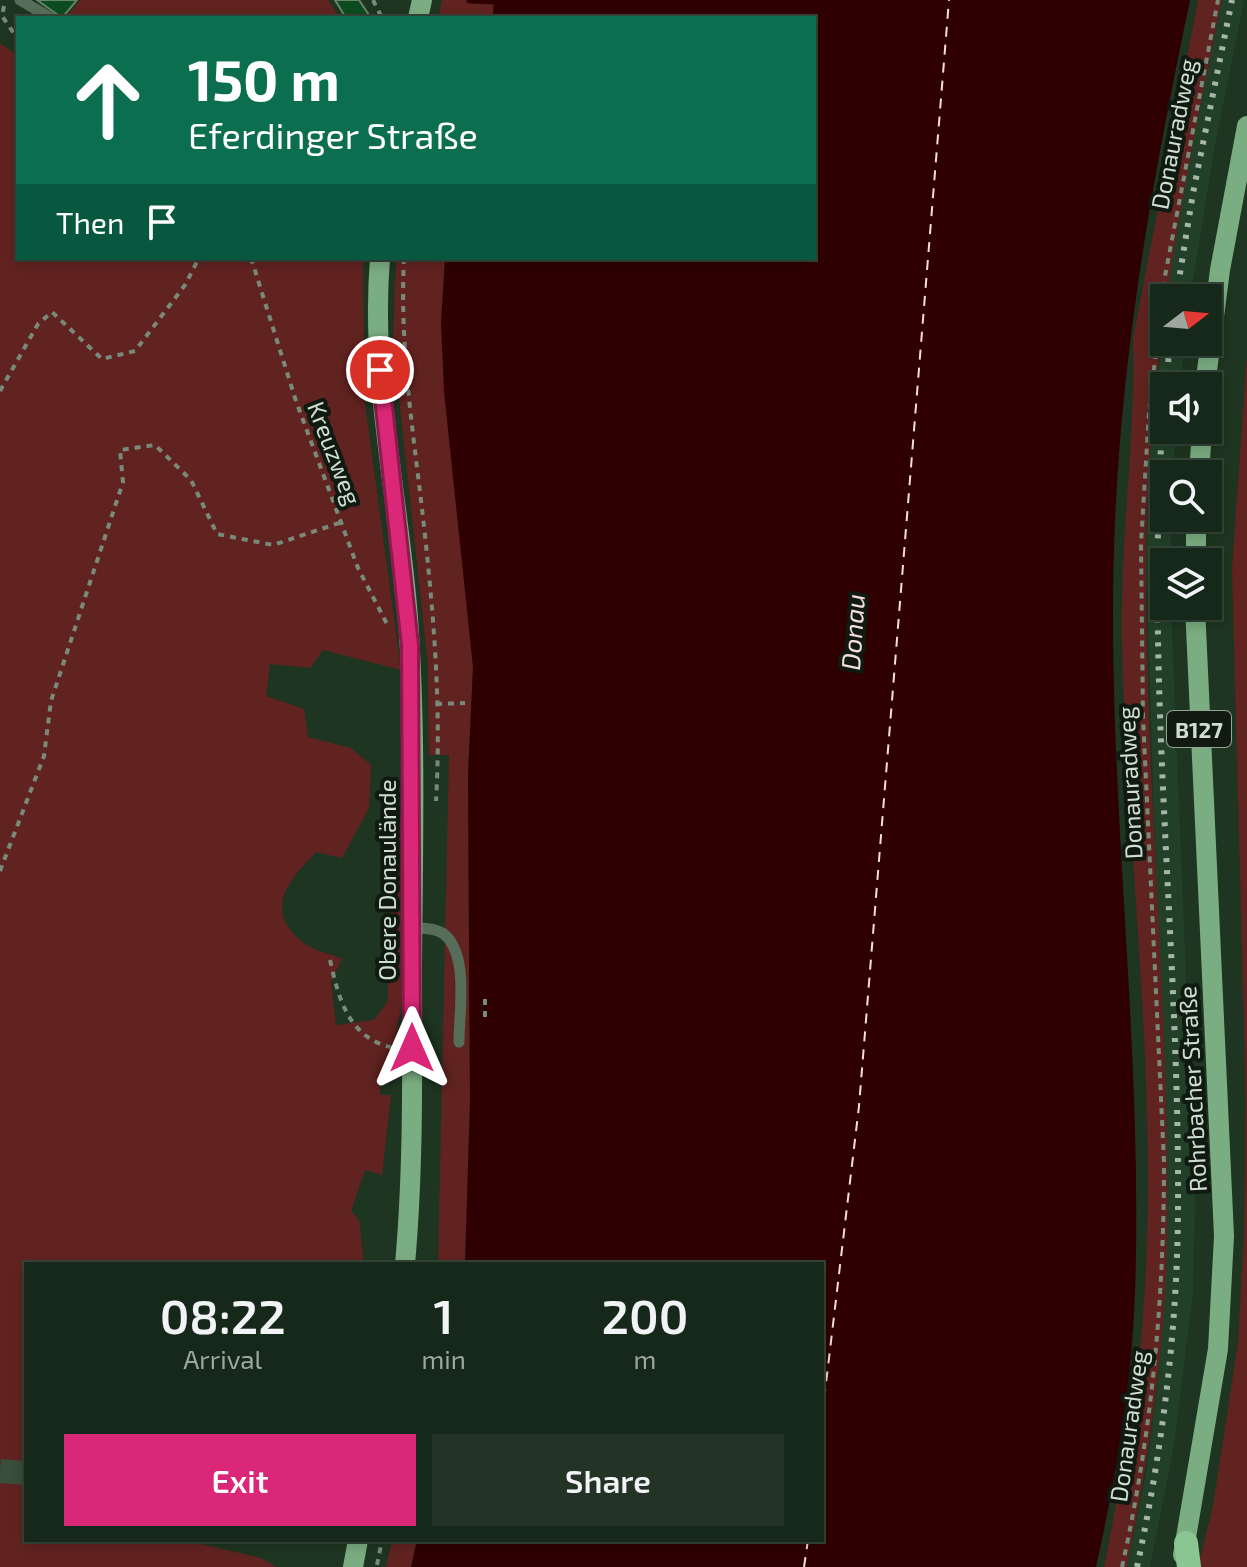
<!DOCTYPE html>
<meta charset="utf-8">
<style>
body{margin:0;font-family:"Exo 2",sans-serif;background:#233426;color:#f1f3f6;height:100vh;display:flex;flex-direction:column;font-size:30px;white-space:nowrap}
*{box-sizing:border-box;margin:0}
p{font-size:26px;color:#9ea6a2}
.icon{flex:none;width:44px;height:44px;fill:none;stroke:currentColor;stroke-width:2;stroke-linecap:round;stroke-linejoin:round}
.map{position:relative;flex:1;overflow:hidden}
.panel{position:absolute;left:24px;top:1262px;width:800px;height:280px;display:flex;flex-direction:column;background:#162819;border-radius:0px;box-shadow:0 4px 12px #0003,0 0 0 2px #354438}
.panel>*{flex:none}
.hud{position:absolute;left:16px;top:16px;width:800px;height:244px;border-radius:0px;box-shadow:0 4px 12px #0003,0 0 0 2px #354438;background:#0b6e4f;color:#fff;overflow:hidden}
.needle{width:52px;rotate:74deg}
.buttons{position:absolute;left:1150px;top:284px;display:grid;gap:16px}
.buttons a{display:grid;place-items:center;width:72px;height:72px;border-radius:0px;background:#162819;box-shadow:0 4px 12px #0003,0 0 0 2px #354438;font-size:40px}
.pin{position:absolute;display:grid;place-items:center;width:68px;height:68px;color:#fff;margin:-34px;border:4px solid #fff;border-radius:50%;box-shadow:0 2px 8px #0007}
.me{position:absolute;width:88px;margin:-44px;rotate:0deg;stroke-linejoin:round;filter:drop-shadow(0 0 6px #0008)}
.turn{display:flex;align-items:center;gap:28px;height:168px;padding:0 40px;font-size:36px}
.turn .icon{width:104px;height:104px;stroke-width:2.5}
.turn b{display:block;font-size:56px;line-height:68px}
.then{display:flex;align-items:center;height:76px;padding:0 40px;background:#0003;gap:16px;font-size:30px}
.eta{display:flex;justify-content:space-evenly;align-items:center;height:136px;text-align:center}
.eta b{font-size:48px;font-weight:600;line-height:56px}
.primary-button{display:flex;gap:16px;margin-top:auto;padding:16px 40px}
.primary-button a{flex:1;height:92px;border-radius:0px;background:#db2777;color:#fff;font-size:32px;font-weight:600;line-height:92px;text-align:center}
.primary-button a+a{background:#233426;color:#f1f3f6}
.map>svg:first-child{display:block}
.built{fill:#224027}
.green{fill:#612320}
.water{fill:#2f0002}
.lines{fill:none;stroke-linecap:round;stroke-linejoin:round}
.stream{stroke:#2f0002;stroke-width:7}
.ferry{stroke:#f5dedb;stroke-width:2;stroke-dasharray:10 8;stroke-linecap:butt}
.building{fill:#0d4c1f;stroke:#68826b;stroke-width:2}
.highway-tunnel{stroke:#394e3b;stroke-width:24;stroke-dasharray:24 12;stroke-linecap:butt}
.path{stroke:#788b7a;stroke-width:4;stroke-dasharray:6 6;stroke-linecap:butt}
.lane{stroke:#566e59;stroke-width:11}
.primary{stroke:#7bad82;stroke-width:20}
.highway{stroke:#89c691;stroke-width:24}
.rail{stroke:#a5b6a8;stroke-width:6;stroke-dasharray:4 8;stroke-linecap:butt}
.route-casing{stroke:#8e194d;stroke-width:20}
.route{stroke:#db2777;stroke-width:14}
.labels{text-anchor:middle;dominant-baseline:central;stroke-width:8;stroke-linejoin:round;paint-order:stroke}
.shield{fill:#101a11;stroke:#96a397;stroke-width:2}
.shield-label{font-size:22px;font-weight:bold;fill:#cfded1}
.street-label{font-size:24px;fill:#cfded1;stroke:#101a11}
.water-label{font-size:26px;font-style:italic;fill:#f5dedb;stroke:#101a11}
</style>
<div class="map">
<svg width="1247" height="1567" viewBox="0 0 1247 1567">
<rect width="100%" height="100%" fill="#1e3521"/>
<g class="built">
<path d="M1222,0h22l-28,139 -26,159h-24l20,-123z"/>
<path d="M1164,318v24h21l-5,44h-16v44h12l-3,44h-9v44h7l-1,44h-6v44h7l24,595 -2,90 -19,154 -24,122h-23l20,-99 11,-88 9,-146 -21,-676 4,-104z"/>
</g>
<g class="green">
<path d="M80,0h248l12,18h-274z"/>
<path d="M442,0h52l-1,18h-55z"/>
<path d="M1198,0h24c-39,187 -75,368 -76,560 -1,224 24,447 21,671 -1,111 -17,221 -39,329l-1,7h-23c16,-83 33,-166 39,-251 17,-220 -15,-447 -21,-668 -3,-104 14,-206 11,-309z"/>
<path d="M0,43l18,13v202h345l1,139 37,273 -78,-20 -13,18 -40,-4 -4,32 38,13 4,28 43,11 20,17 -2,43 -27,50 -26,-6c-29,30 -55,61 -9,93 10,7 24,8 35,14l-11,23 5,43 38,-5 14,-19 1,-198 14,13 1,177 -12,63 4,20h-16v19h11l-9,80 -17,-5 -14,41 8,9 5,44h-338v276h158l77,18 15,9h-276z"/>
<path d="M396,258h49l-4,65 32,344 -5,108 2,326 -5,163h-27l11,-509h-20l-1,-90 -35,-322z"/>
<path d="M1247,356v1211h-49l15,-61 25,-163 6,-110 2,-131 -14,-534z"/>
<path d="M392,1540h25l-6,27h-25z"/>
</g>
<path class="water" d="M494,0h696c-43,206 -76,392 -77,604 -1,230 30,459 22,689 -3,92 -19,184 -39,274h-685l6,-27h405v-276h-357l5,-163 -2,-326 5,-108 -29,-275 -3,-69 4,-65h369v-240h-321z"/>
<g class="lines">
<path class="stream" d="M470,0l24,1"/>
<g class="ferry">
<path d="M822,1417l37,-311 90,-1106"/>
<path d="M804,1567l4,-27"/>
</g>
</g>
<g class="building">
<path d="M37,0h40l-15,18z"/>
<path d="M335,0h24l12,18h-25z"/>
</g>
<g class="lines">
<path class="highway-tunnel" d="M0,1471l26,2"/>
<g class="path">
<path d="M373,0l9,18"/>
<path d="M4,6l-2,10 13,19"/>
<path d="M251,258l45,143 62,167 30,58"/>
<path d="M404,258c-5,97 12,190 22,287 9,85 15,171 10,256"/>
<path d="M0,391l38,-67 14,-12 50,47 33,-8 50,-66 14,-27"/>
<path d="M436,704l29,-1"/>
<path d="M0,871l44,-115 7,-55 72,-219 -3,-32 35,-5 36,35 26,54 56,11 69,-23"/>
<path d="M330,960c9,40 19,79 64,88"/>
<path d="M485,999v22"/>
<path d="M377,1565l5,-25"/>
<path d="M1122,1567c30,-135 42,-268 42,-405l-21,-445 -2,-173 8,-133 16,-135 53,-276"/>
</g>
<g class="lane">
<path d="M20,0l31,18"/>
<path d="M413,928c11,0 27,0 35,10 20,24 11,75 11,104"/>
</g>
<g class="primary">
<path d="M418,18l4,-18"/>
<path d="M380,258c-10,122 19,240 28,360 8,114 5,230 4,344 0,101 2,202 -7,302"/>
<path d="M1205,386l15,-116 27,-144"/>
<path d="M1199,474l3,-44"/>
<path d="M1196,562v-44"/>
<path d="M1183,1555l35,-206 6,-113 -29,-630"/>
<path d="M353,1567l5,-27"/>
</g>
<path class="highway" d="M1186,1543l3,24"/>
<g class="rail">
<path d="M1176,298l17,-105 39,-193"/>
<path d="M1166,386l4,-44"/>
<path d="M1137,1567c25,-116 40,-235 41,-354 2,-271 -35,-540 -14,-811"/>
</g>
</g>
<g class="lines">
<defs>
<path id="route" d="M380,370l30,275 2,403"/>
</defs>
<use href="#route" class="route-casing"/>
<use href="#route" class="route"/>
</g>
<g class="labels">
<rect class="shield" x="1167" y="711" width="64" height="36" rx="6"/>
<g class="shield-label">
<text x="1199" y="729">B127</text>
</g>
<g class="street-label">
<text transform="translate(1173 134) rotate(-79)">Donauradweg</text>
<text transform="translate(335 453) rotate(69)">Kreuzweg</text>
<text transform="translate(1129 783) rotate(-93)">Donauradweg</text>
<text transform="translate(386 880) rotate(-90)">Obere Donaulände</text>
<text transform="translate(1192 1089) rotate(-93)">Rohrbacher Straße</text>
<text transform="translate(1128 1426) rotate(-82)">Donauradweg</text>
</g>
<g class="water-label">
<text transform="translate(852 632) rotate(-86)">Donau</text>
</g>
</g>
</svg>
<div class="buttons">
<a><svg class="needle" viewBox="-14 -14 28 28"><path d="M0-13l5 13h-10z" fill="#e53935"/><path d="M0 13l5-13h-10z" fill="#9ea6a2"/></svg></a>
<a><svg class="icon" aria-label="sound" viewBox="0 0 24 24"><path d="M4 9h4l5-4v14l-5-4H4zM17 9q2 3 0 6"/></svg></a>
<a><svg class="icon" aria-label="search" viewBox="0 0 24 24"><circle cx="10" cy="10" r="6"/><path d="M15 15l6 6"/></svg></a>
<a><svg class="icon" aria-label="layers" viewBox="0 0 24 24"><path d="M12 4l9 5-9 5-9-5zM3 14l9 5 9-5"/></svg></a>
</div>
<div class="pin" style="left:380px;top:370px;background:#d93025"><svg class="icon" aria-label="arrive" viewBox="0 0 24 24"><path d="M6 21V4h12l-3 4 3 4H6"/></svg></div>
<svg class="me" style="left:412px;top:1048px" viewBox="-20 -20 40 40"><path d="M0-17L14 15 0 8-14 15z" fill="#db2777" stroke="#fff" stroke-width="4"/></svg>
<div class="hud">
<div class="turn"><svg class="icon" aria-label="ahead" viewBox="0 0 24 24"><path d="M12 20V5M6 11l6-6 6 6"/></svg><div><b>150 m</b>Eferdinger Straße</div></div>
<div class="then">Then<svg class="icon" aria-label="arrive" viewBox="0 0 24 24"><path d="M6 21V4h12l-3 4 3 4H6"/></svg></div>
</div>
<section class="panel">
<div class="eta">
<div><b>08:22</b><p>Arrival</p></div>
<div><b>1</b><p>min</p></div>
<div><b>200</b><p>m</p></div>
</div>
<div class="primary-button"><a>Exit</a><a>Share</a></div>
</section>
</div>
